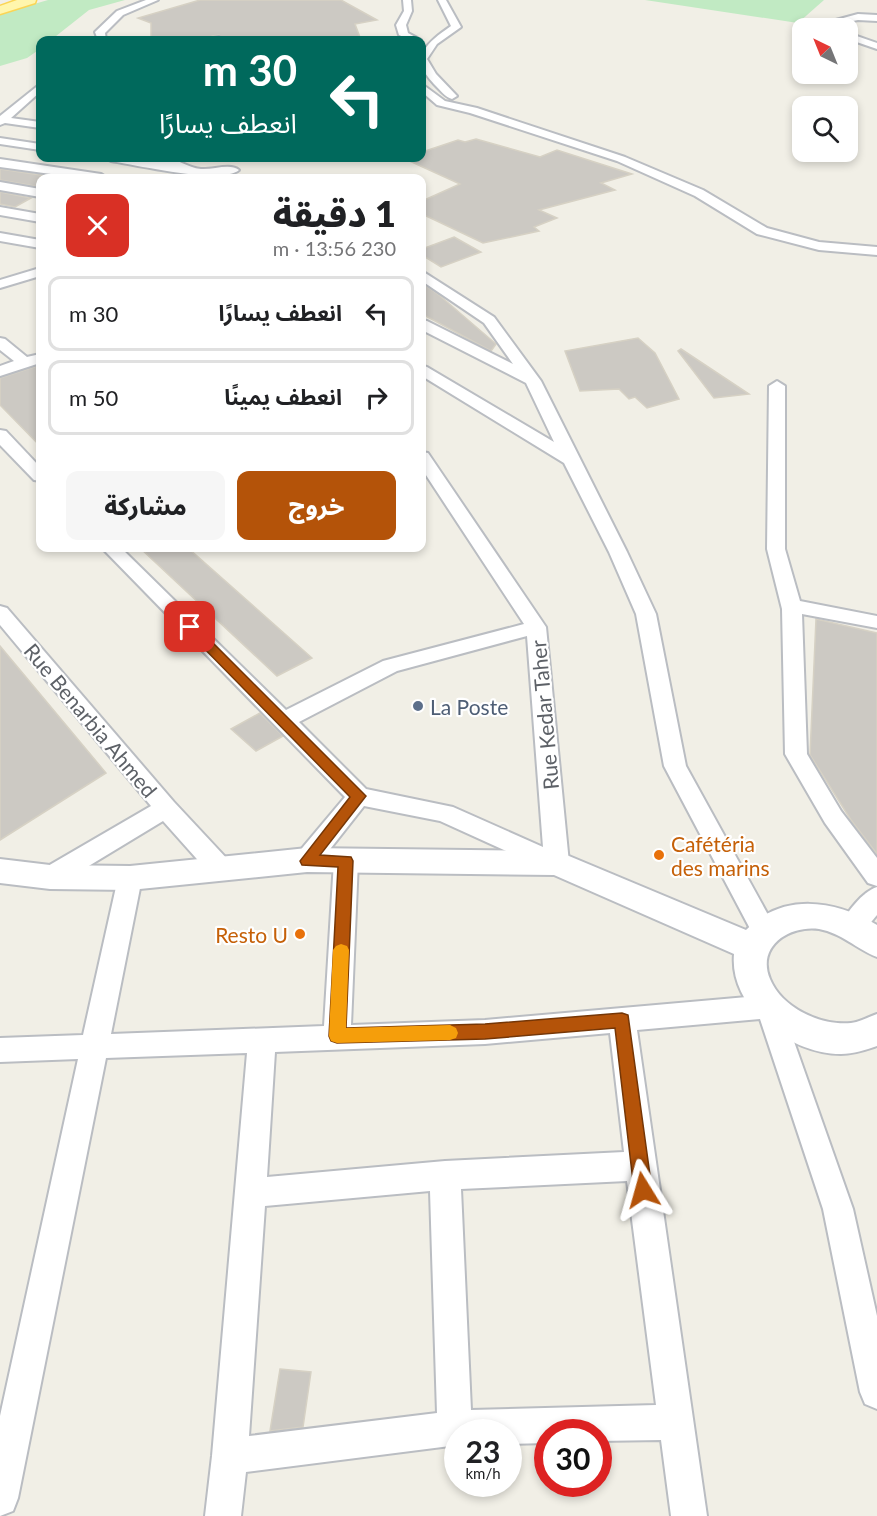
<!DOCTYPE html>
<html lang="ar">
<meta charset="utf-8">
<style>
body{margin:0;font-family:Lato,"Noto Sans Arabic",sans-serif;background:#f6f6f6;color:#202124;direction:rtl;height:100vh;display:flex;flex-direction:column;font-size:22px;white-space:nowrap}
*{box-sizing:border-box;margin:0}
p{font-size:20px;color:#757577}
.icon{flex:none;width:33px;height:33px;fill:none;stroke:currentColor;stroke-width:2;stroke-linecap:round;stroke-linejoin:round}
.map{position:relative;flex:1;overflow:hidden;direction:ltr}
.side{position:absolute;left:36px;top:174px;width:390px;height:378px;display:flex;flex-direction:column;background:#fff;border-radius:12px;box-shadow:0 3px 9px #0003;direction:rtl}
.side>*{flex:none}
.banner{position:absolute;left:36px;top:36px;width:390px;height:126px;border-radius:12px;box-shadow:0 3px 9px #0003;direction:rtl;background:#00695c;color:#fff;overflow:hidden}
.needle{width:39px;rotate:317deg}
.fabs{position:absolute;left:792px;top:18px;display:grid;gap:12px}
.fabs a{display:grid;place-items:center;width:66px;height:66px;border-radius:12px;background:#fff;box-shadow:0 3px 9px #0003;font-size:30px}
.speed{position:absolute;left:444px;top:1419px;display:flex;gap:12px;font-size:30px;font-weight:700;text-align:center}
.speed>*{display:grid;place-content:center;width:78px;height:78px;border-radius:50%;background:#fff;box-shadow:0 3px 9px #0003;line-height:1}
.speed small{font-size:15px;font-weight:400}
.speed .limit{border:9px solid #d22;background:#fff;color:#111}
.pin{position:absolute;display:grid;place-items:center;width:51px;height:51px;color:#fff;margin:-26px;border-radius:12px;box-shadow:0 3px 9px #0006}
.me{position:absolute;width:66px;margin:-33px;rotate:352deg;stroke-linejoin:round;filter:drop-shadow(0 0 4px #0008)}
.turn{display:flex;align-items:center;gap:21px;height:126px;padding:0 30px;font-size:27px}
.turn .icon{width:78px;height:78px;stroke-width:2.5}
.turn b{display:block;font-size:42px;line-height:51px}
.round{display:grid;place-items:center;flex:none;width:63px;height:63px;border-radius:12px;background:#f6f6f6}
.head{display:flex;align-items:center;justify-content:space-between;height:102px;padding:0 30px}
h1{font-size:36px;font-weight:800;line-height:45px}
.cta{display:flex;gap:12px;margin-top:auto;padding:12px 30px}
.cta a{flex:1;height:69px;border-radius:12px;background:#b45309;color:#fff;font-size:24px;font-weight:800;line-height:69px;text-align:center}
.cta a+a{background:#f6f6f6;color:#202124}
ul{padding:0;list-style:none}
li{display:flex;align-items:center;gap:18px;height:75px;margin:0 12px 9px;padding:0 18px;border:3px solid #e0e0e0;border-radius:12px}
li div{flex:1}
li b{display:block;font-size:22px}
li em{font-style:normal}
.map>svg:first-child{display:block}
.green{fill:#c1eac3}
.building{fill:#ccc9c3;stroke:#d6d1c4;stroke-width:1.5}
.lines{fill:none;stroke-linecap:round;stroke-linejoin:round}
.minor-casing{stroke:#babdc2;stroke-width:4}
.tertiary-casing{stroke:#babdc2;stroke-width:4}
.primary-casing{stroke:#fbd555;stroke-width:3}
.minor{fill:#fff;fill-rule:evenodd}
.tertiary{fill:#fff;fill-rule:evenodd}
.primary{fill:#fff6ad;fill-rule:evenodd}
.route{fill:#b45309;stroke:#753606;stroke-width:1.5}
.slow{fill:#f59e0b}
.service-dot{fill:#5c6f8a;stroke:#fff;stroke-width:2}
.food-dot{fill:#e8710a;stroke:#fff;stroke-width:2}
.labels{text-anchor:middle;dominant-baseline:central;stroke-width:4.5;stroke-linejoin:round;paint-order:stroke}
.service-label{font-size:21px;fill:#4e5e75;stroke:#fff;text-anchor:start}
.street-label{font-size:21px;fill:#5d6167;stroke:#fff}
.food-label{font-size:21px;fill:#c56008;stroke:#fff;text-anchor:start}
</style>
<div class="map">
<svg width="877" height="1516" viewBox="0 0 877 1516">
<rect width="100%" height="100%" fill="#f1efe6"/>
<g class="green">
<path d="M48,0h77l-36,10 -38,30h-11v9l-13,9 -27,8v-52z"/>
<path d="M645,0h179l-26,23z"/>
</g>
<g class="building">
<path d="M200,0h141l36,20 -22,4 6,16h-135l-7,-5 -7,1 -2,4h-59v-17l-13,-5z"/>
<path d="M476,139l64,18 17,-7 75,24 -31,9 14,7 -76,20 18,8 -23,9 5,4 -56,12 -61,-29v-13l38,-17 -57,-26h19v-6l36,-12 7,2z"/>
<path d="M0,169l61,9h-21v9l-40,-7z"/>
<path d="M0,192l31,6 -16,9 -15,-3z"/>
<path d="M454,237l27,15 -40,15 -19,-12v-6z"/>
<path d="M422,283l17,12 57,49 -5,7 -69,-37z"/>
<path d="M638,338l17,15 24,46 -32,9 -12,-11 -6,2 -10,-10 -39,2 -15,-40z"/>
<path d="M681,349l68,45 -35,4 -36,-47z"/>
<path d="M40,365v81l-40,-41v-27z"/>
<path d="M140,548h48l124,110 -35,18z"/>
<path d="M816,619l61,14v221l-26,-34 -41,-65z"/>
<path d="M0,646l106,127 -106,67z"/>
<path d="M260,713l23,23 -27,15 -25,-22z"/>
<path d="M280,1369l31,3 -8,55 -33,4z"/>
</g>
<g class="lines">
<defs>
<g id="minor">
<path d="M146,0h12l-35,15 -18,18 1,7h-8l-3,-8 22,-21z"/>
<path d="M403,0h8l1,11 -6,14 2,8 13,7h-11l-11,-5 -3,-10 8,-14z"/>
<path d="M438,0h8l15,27 -24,17 -10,15 9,15 21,22 -5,3c-7,-2 -12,-9 -18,-15 -26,-27 -7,-41 17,-58z"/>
<path d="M858,14l19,1v6l-19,-1 -25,5 1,3h-9l-4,-4z"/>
<path d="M848,33l29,10v6l-29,-10z"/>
<path d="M219,37l5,3h-12l2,-2z"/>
<path d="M40,84v8l-29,26 29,4v6l-35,-5 -5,2v-9z"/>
<path d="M422,84l23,17 32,7 148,49 78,33 64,38 52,14 58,5v8l-58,-5 -62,-16 -62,-38 -78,-35 -147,-48 -33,-8 -15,-13z"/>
<path d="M0,138l40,6v6l-40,-6z"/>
<path d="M105,158h27l34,4 -2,-4c14,0 23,10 37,11 12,1 29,-6 38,1 -17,15 -103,-5 -128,-9z"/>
<path d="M0,159l101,15 6,4h-27l-80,-11z"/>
<path d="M0,182l40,7v8l-40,-7z"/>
<path d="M0,207l40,7v8l-40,-7z"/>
<path d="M0,233l40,7v8l-40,-7z"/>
<path d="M40,268v8l-40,12v-8z"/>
<path d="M422,271l72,46 47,64 86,171 29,62 30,152 92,167 -4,7 -9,4 -9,-4 -92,-174 -28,-152 -27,-62 -45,-89 -142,-87v-11l5,2 127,75 -28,-59 -104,-53v-10l5,1 86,43 -29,-41 -62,-42z"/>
<path d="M0,338l5,1 22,18 13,-3v9l-40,13v-10l14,-5 -14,-11z"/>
<path d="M777,381l8,5v163l15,52 77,15v12l-75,-14 5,140 34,57 36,47v28l-9,-3 -43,-60 -40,-69 -3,-145 -15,-60 2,-163z"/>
<path d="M0,430l6,1 34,36v14l-6,-1 -34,-35z"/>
<path d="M422,452l6,1 118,174 23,236 -3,7 -9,3 -9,-3 -108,-49 -76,-15 -48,61 -9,2 -9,-2 -3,-7 3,-7 47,-56 -243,-249h19l165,162 97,-49 141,-37 -102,-155zM527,636l16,211 -90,-40 -87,-18 -67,-67 98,-51z"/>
<path d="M0,606l7,2 167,194 56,60 3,7 -3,7 -9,3 -9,-3 -49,-55 -104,63 -9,3 -9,-3 -3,-7 3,-7 110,-64 -151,-181z"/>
<path d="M346,852l9,2 3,7 -7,164 134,-5 284,-25 10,4 74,210 24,107v93l-12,-5 -5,-12 -37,-183 -63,-190 -123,11 70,486h-36l-10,-76 -63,1v-9h-50v11l-40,1v-12h-50v13l-212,27 -5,44h-36l7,-60 35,-403 -141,5 -88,440 -5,13 -13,5v-100l78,-357 -78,3v-24l83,-3 35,-157 3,-7 9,-3 9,3 3,7 -31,156 213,-8 10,-165 3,-7zM610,1033l14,119 -179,9 -178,16 8,-125 210,-8zM627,1181l29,224 -185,5 -10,-221zM430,1191l7,222 -188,23 16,-230z"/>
<path d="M877,887v28l-15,18 -9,3 -9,-3 -4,-7c7,-14 22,-34 37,-39z"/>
</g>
<path id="tertiary" d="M307,848l250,3 189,79c37,-38 89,-30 131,-5v32c-21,-8 -35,-24 -58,-28 -29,-4 -63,17 -49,50 12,29 51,47 81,44 9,-1 17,-6 26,-9v32c-12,4 -23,8 -36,8 -51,0 -112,-46 -107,-100l-180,-79 -247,-3 -177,18 -80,-1 -50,-6v-24l50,6 80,1z"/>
<path id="primary" d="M17,0h19l-1,3 -35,11v-8z"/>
</defs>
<use href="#minor" class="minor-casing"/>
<use href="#tertiary" class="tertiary-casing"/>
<use href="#primary" class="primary-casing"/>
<use href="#minor" class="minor"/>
<use href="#tertiary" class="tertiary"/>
<use href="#primary" class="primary"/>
</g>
<path class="route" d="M190,623l4,1 172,172 -46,59 31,2 2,4 -7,167 139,-4 137,-11 6,2 24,175 -2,6 -7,2 -6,-2 -3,-6 -19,-162 -130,11 -148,4 -6,-2 -2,-5 9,-169 -36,-2 -2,-4 50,-64 -165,-168v-5z"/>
<path class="slow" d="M341,944l6,2 2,4 -3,78 104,-3 6,3 2,5 -2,5 -6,2 -113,3 -6,-2 -2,-5 4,-86 3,-4z"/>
<circle class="service-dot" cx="418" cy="706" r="6"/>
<g class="food-dot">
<circle cx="659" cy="855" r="6"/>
<circle cx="300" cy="934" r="6"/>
</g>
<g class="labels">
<g class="service-label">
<text x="430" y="706">La Poste</text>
</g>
<g class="street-label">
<text transform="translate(544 715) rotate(-95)">Rue Kedar Taher</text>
<text transform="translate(91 720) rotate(50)">Rue Benarbia Ahmed</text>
</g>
<g class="food-label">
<text x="671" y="843">Cafétéria<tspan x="671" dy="24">des marins</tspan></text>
<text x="288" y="934" text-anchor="end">Resto U</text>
</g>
</g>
</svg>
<div class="fabs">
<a><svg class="needle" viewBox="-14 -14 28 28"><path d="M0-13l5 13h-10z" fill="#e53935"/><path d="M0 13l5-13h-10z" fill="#757577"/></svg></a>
<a><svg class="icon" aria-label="search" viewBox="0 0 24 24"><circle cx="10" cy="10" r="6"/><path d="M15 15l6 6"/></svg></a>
</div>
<div class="speed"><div>23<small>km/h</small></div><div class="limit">30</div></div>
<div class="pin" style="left:190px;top:627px;background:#d93025"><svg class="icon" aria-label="arrive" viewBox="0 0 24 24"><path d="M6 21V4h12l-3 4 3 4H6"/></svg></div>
<svg class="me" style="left:643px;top:1190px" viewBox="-20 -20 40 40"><path d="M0-17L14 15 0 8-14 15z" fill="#b45309" stroke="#fff" stroke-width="4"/></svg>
<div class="banner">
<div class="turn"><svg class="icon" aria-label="left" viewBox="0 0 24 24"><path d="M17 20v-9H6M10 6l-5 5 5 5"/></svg><div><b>30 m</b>انعطف يسارًا</div></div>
</div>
<section class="side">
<div class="head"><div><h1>1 دقيقة</h1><p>230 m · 13:56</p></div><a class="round" style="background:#d93025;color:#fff"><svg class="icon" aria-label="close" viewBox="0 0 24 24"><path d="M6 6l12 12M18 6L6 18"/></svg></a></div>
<ul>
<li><svg class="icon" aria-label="left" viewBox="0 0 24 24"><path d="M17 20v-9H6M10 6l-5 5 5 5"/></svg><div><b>انعطف يسارًا</b></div><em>30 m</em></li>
<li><svg class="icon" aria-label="right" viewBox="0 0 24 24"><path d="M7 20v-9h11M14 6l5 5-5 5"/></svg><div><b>انعطف يمينًا</b></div><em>50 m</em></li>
</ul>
<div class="cta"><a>خروج</a><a>مشاركة</a></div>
</section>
</div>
